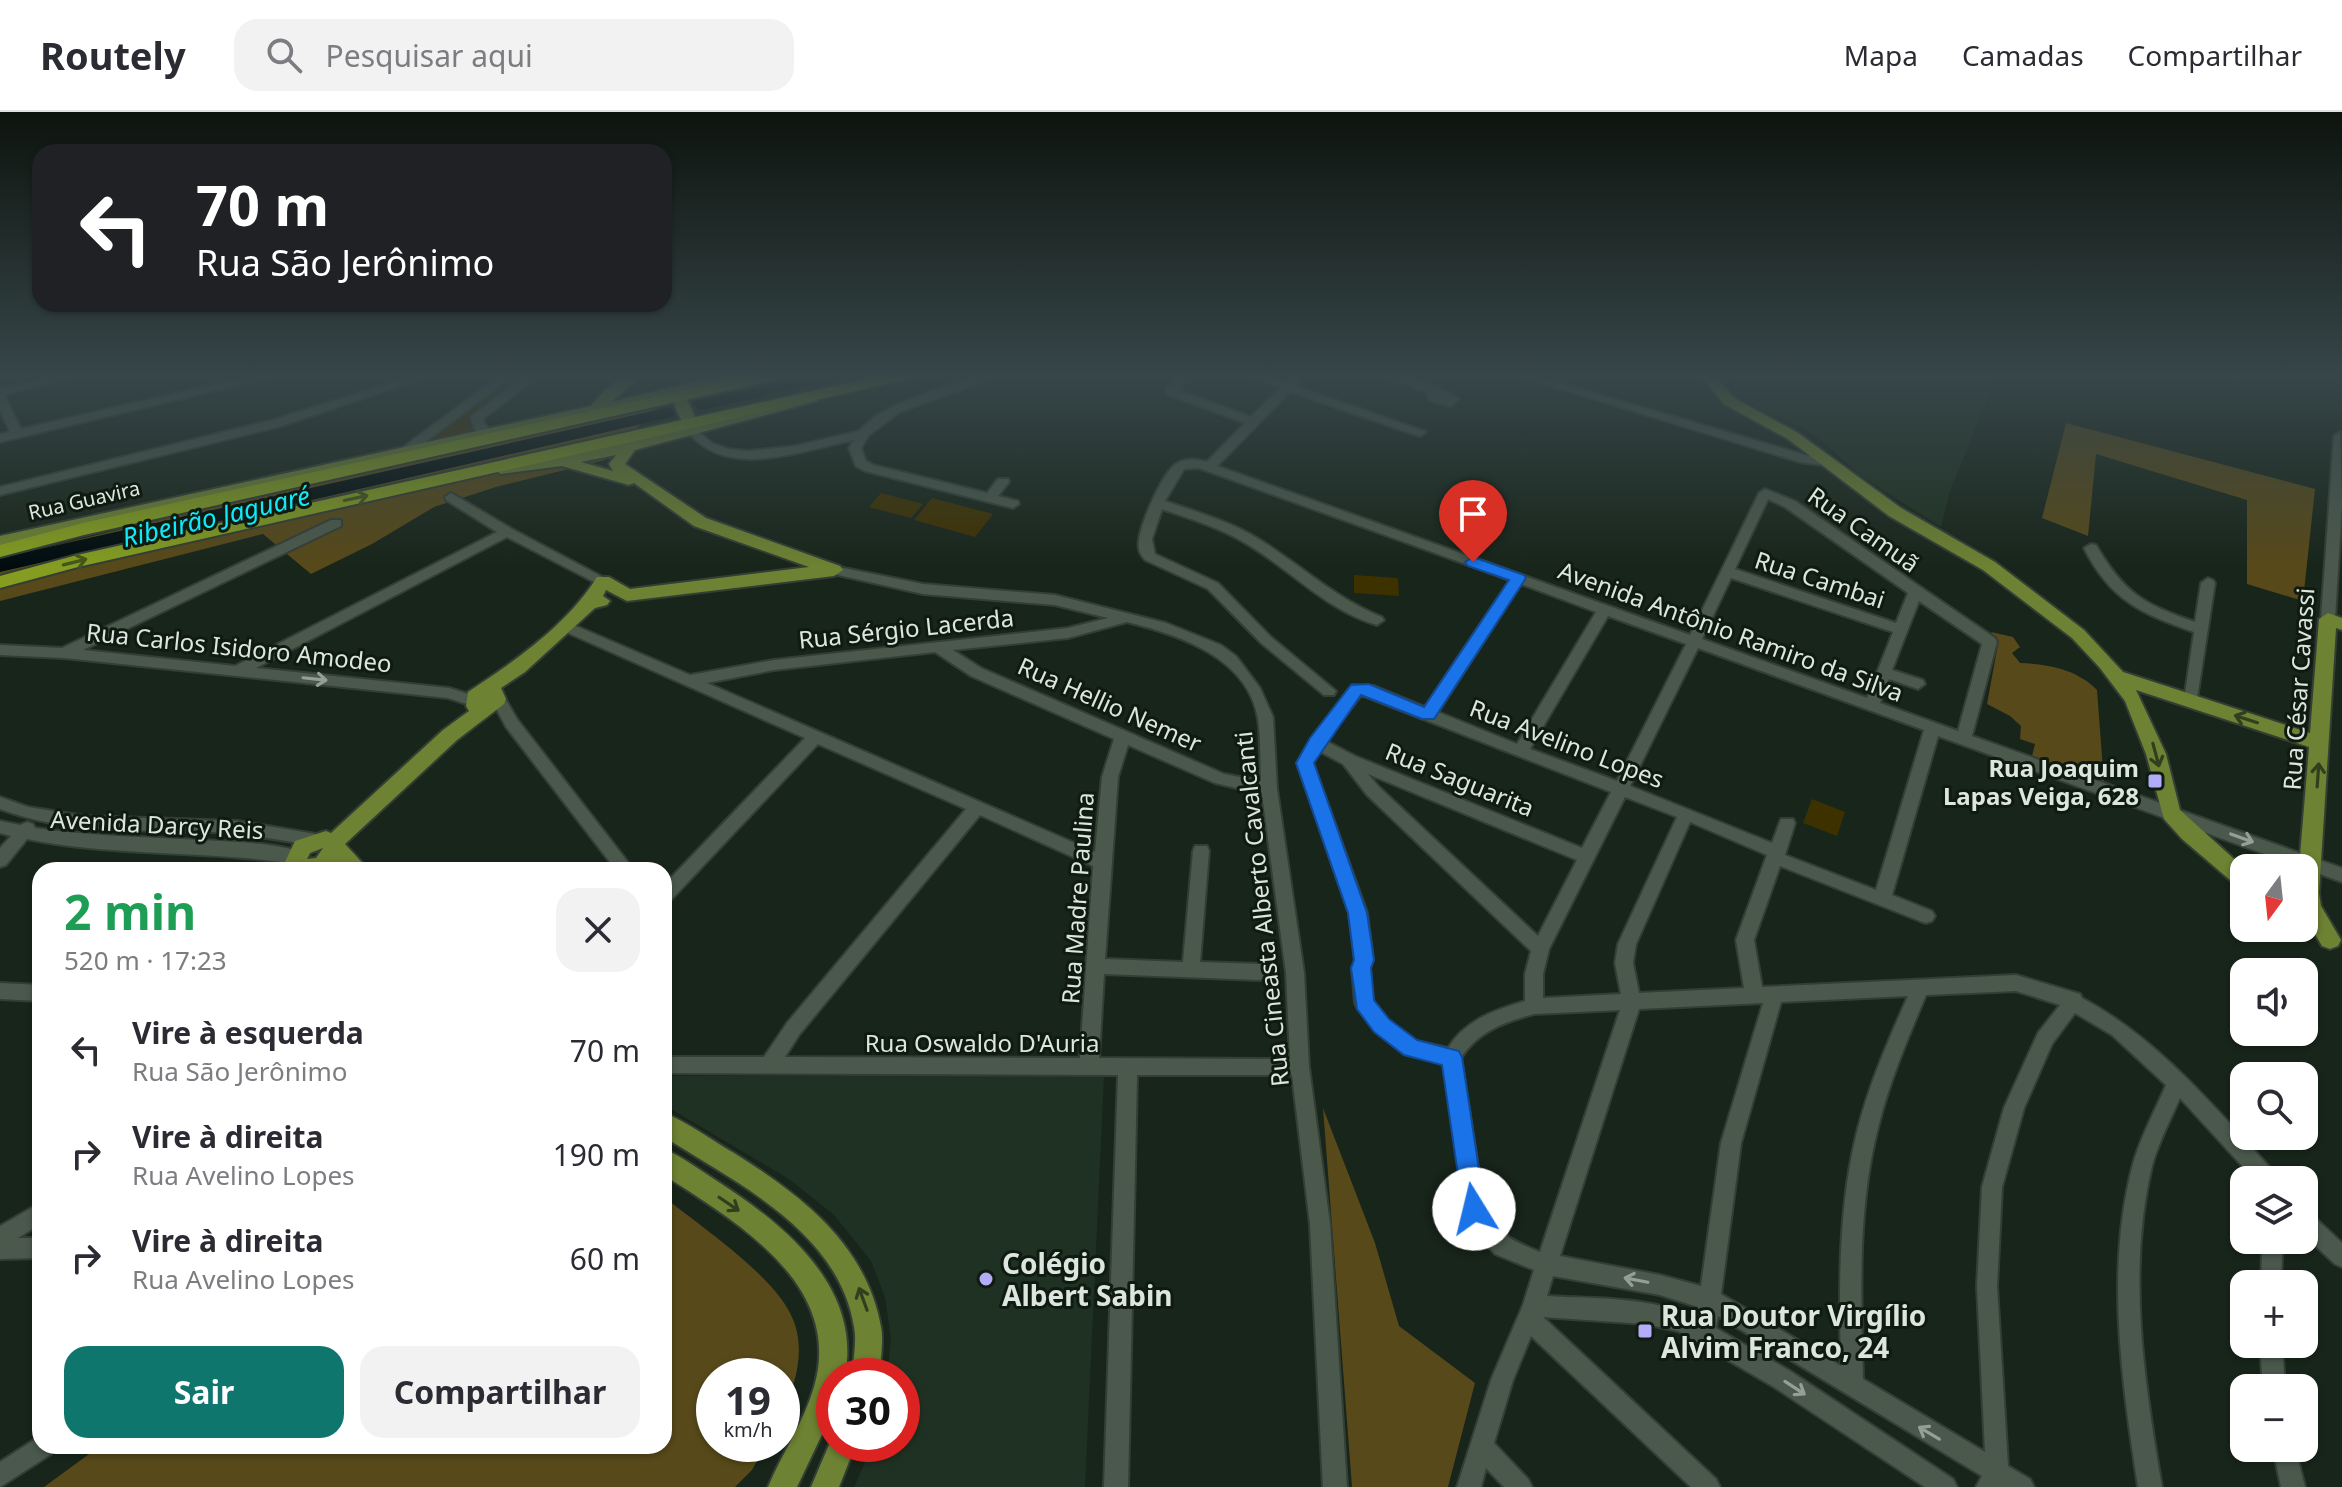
<!DOCTYPE html>
<html lang="pt">
<meta charset="utf-8">
<style>
body{margin:0;font-family:"Noto Sans",sans-serif;background:#f2f2f3;color:#2b2b33;height:100vh;display:flex;flex-direction:column;font-size:30px;white-space:nowrap}
*{box-sizing:border-box;margin:0}
p{font-size:26px;color:#7c7c81}
.icon{flex:none;width:44px;height:44px;fill:none;stroke:currentColor;stroke-width:2;stroke-linecap:round;stroke-linejoin:round}
.map{position:relative;flex:1;overflow:hidden}
.panel{position:absolute;left:32px;top:750px;width:640px;height:592px;display:flex;flex-direction:column;background:#fff;border-radius:24px;box-shadow:0 2px 6px #0004}
.panel>*{flex:none}
.hud{position:absolute;left:32px;top:32px;width:640px;height:168px;border-radius:24px;box-shadow:0 2px 6px #0004;background:#202124;color:#fff;overflow:hidden}
.needle{width:52px;rotate:195deg}
.tools{position:absolute;left:2230px;top:742px;display:grid;gap:16px}
.tools a{display:grid;place-items:center;width:88px;height:88px;border-radius:16px;background:#fff;box-shadow:0 2px 6px #0004;font-size:40px}
.speed{position:absolute;left:696px;top:1246px;display:flex;gap:16px;font-size:40px;font-weight:700;text-align:center}
.speed>*{display:grid;place-content:center;width:104px;height:104px;border-radius:50%;background:#fff;box-shadow:0 2px 6px #0004;line-height:1}
.speed small{font-size:20px;font-weight:400}
.speed .limit{border:12px solid #d22;background:#fff;color:#111}
.pin{position:absolute;display:grid;place-items:center;width:68px;height:68px;color:#fff;margin:-82px -34px;border-radius:50% 50% 50% 0;rotate:-45deg;box-shadow:0 0 8px #0007}
.pin .icon{rotate:45deg}
.me{position:absolute;width:88px;margin:-44px;rotate:351deg;stroke-linejoin:round;filter:drop-shadow(0 0 6px #0008)}
.turn{display:flex;align-items:center;gap:28px;height:168px;padding:0 32px;font-size:36px}
.turn .icon{width:104px;height:104px;stroke-width:2.5}
.turn b{display:block;font-size:56px;line-height:68px}
.round{display:grid;place-items:center;flex:none;width:84px;height:84px;border-radius:24px;background:#f2f2f3}
.head{display:flex;align-items:center;justify-content:space-between;height:136px;padding:0 32px}
h1{font-size:48px;font-weight:700;line-height:60px;color:#1e9e55}
.cta{display:flex;gap:16px;margin-top:auto;padding:16px 32px}
.cta a{flex:1;height:92px;border-radius:24px;background:#0f766e;color:#fff;font-size:32px;font-weight:700;line-height:92px;text-align:center}
.cta a+a{background:#f2f2f3;color:#2b2b33}
ul{padding:0;list-style:none}
li{display:flex;align-items:center;gap:24px;height:104px;padding:0 32px}
li div{flex:1}
li b{display:block;font-size:30px}
li em{font-style:normal}
header{display:flex;align-items:center;gap:48px;box-sizing:border-box;height:112px;padding:0 40px;background:#fff;border-bottom:2px solid #e1e1e2}
header strong{font-size:38px}
nav{display:flex;gap:44px;margin-inline-start:auto;font-size:28px}
.search{width:560px;height:72px;background:#f2f2f3;display:flex;align-items:center;gap:20px;box-sizing:border-box;padding:0 28px;border-radius:24px;color:#7c7c81;font-size:30px}
.map>svg:first-child{display:block}
.built{fill:#1f3122}
.green{fill:#3e3100}
.forest{fill:#574919}
.lines{fill:none;stroke-linecap:round;stroke-linejoin:round}
.stream{stroke:#424d4c;stroke-width:3}
.river{fill:#000c0e;fill-rule:evenodd}
.minor-casing{stroke:#343e35;stroke-width:4}
.major-casing{stroke:#343e35;stroke-width:4}
.highway-casing{stroke:#343e35;stroke-width:4}
.minor{fill:#4b594d;fill-rule:evenodd}
.major{fill:#6d8232;fill-rule:evenodd}
.highway{fill:#849d20;fill-rule:evenodd}
.oneway{stroke:#445618}
.oneway2{stroke:#94a096}
.oneway3{stroke:#303f1d}
.route{fill:#1a73e8;stroke:#114b97;stroke-width:2}
.poi-dot{fill:#b3adf9;stroke:#0f1b11;stroke-width:3}
.labels{text-anchor:middle;dominant-baseline:central;stroke-width:6;stroke-linejoin:round;paint-order:stroke}
.far-street-label{font-size:20px;fill:#dde6de;stroke:#0f1b11}
.street-label{font-size:24px;fill:#dde6de;stroke:#0f1b11}
.poi-label{font-size:24px;font-weight:bold;fill:#dde6de;stroke:#0f1b11;text-anchor:end}
.water-label{font-size:26px;font-style:italic;fill:#11e9fa;stroke:#0f1b11}
.near-poi-label{font-size:28px;font-weight:bold;fill:#dde6de;stroke:#0f1b11;text-anchor:start}
</style>
<header>
<strong>Routely</strong>
<div class="search"><svg class="icon" aria-label="search" viewBox="0 0 24 24"><circle cx="10" cy="10" r="6"/><path d="M15 15l6 6"/></svg>Pesquisar aqui</div>
<nav><a>Mapa</a><a>Camadas</a><a>Compartilhar</a></nav>
</header>
<div class="map">
<svg width="2342" height="1375" viewBox="0 0 2342 1375">
<rect width="100%" height="100%" fill="#18251a"/>
<g class="built">
<path d="M1728,263h269l-48,119 -8,33 -82,-52 -34,-32 -19,-13 -48,-22 -21,-17z"/>
<path d="M664,964h440l-19,411h-231l19,-43h29v-68h-15l4,-37 -6,-42 -14,-36 -37,-46 -45,-36 -125,-74z"/>
</g>
<g class="green">
<path d="M516,263h13l-58,43 -2,5 6,8 -47,10z"/>
<path d="M881,381l42,11 -12,14 -42,-11z"/>
<path d="M932,386l61,16 -18,23 -61,-17z"/>
<path d="M1354,463l44,3 1,18 -45,-3z"/>
<path d="M1812,687l33,13 -8,24 -34,-13z"/>
</g>
<g class="forest">
<path d="M657,296l-52,52 -109,27 -62,20 -62,37 -61,30 -48,-40 -263,67v-41l7,-3 266,-65z"/>
<path d="M2066,311l249,66 -12,112 -56,-17v-84l-151,-46 -8,82 -46,-18z"/>
<path d="M1991,520l22,5 7,10 -8,6 8,10c27,1 57,6 77,27l7,93 -72,-27 3,-12 -15,-5 1,-13 -11,-10 -23,-12 11,-60z"/>
<path d="M1323,996l52,135 24,83 76,57 -27,104h-96z"/>
<path d="M664,1085c36,29 105,75 126,116 17,32 7,69 -8,100v-37h-68v68h52l-14,26 -17,17h-691l56,-41h564z"/>
</g>
<g class="lines">
<path class="stream" d="M2191,263l47,3 36,-3"/>
<g class="river">
<path d="M813,263h31l-9,5 -134,30 -9,-5 3,-4z"/>
<path d="M666,296l6,1 3,4 -3,4 -672,155v-14z"/>
</g>
<defs>
<g id="minor">
<path d="M60,263h20l-76,20 17,34 234,-54h19l-6,3 -268,64v-8l10,-2 -10,-22v-22z"/>
<path d="M416,263h17l-152,51 -281,69v-8l273,-67z"/>
<path d="M501,263h13l-104,79h-8v-6z"/>
<path d="M527,263h13l-57,44 2,6 9,7 -2,3h-8l-9,-5 -4,-12 2,-3z"/>
<path d="M984,263h17l-101,37 -31,23 -8,13 5,13 7,4 114,28 11,-14h10l1,3 -11,14 20,5 1,3 -6,4 -148,-37 -9,-5 -7,-18 5,-8c-52,10 -126,41 -166,-8l6,-4 18,15 16,6 19,2 48,-5 64,-15 15,-14 18,-10 41,-17z"/>
<path d="M1181,263h12l-15,15 73,27 29,-29 -31,-11 -2,-2h16l23,7 8,-7h12l-10,11 130,46 -6,4 -4,-1 -126,-43 -73,74 473,169 69,-142 6,-4 30,12 200,137 2,4 -25,94 370,132v14l-404,-146 -46,159 40,16 3,5 -3,5 -6,2 -6,-2 -140,-55 -26,74 8,47 254,-12 64,19 2,4c77,41 135,112 193,175l3,7h-23l-75,-82c-10,23 -22,45 -28,68 -25,105 -8,216 10,321h-24c-16,-105 -33,-218 -5,-323 8,-28 22,-53 33,-79l-54,-50 -37,-22 -23,31 -28,64 -22,79 -5,99 11,180 22,13 4,8h-58l6,-11 -264,-160 -2,12 74,43 163,108 4,8h-32l-151,-100 -96,-56 -33,-7 -102,-7 173,162 4,8h-29l-160,-151 -18,44 -19,63 34,36 4,8h-28l-18,-19 -5,19h-24l34,-107 32,-75 11,-35 -39,-16 -14,-15 -14,-23 -23,-153 -40,-9 -28,-22 -18,-23 -3,-6 -3,-35 3,-8 -6,-47 -52,-150 14,-24 41,-54 22,1 51,21 85,-127 -311,-112 -15,1 -19,32c31,11 64,20 92,37 43,26 77,60 125,79l2,3 -7,5c-51,-15 -85,-54 -130,-81 -26,-16 -56,-25 -85,-35l-10,30 3,15 63,29 53,54 65,54 -2,4h-10l-63,-52 -53,-54 -63,-29c-2,-3 -6,-7 -6,-11 -4,-16 23,-76 37,-85 9,-6 21,-5 31,-2l38,-39 -79,-29v-6zM1768,387l17,8 123,86 -12,30 -161,-54zM1731,466l162,54 -26,66 -165,-59zM1521,472l75,28 -79,132 -79,-32zM1919,489l63,43 -24,87 -78,-28 9,-24 29,10 7,-5 -2,-4 -31,-10zM1608,504l78,28 -69,137 -87,-32zM1698,536l226,82 -48,160 -91,-35 10,-32 -2,-4h-12l-9,24 -142,-57zM1361,583l250,97 -29,56 -227,-92 -29,-15zM1319,639l24,13 24,31 164,156 -6,23v27c-30,9 -60,19 -77,47l-32,-7 -28,-21 -15,-19 -3,-33 3,-8 -6,-47 -54,-150zM1368,662l209,86 -39,76 -159,-149zM1625,685l52,20 -59,127 -3,19 6,31 -78,4v-24l6,-25zM1690,710l77,33 -31,85 8,48 -105,5 -6,-30 3,-19zM2016,879l44,14 -22,28 -34,75 -22,79 -5,99 8,166 -122,-73c-2,-83 -6,-170 15,-251 11,-46 30,-90 48,-133zM1908,884c-19,43 -38,86 -50,132 -20,77 -19,159 -17,238l-120,-72 20,-151 40,-141zM1763,891l-42,140 -20,143 -41,-11 -100,-19 79,-247zM1620,898l-80,242c-32,-13 -38,-16 -56,-46l-23,-148c17,-27 44,-36 73,-44zM1553,1164l107,19 38,12 -2,11c-45,-22 -100,-19 -149,-22z"/>
<path d="M1380,263c23,-1 60,10 79,24l-8,7 -21,-5 -4,-9z"/>
<path d="M1515,263h17l273,80 28,4 2,3 -6,4 -29,-4z"/>
<path d="M2340,320l2,72 -7,115 -7,5 -7,-5 13,-183z"/>
<path d="M451,381l61,36 98,52 -7,5 -5,-2 -91,-47 -251,131 193,20 29,9 2,4 -2,4 -5,1 -25,-8 -384,-40 -64,-3v-10l62,3 269,-128h10v6l-258,124 152,16 262,-134 -51,-32 -1,-3z"/>
<path d="M2091,432l5,1c28,48 47,59 99,77l6,-39 7,-5 5,2 2,3 -19,122h-10l-2,-4 10,-69c-52,-18 -84,-32 -110,-84z"/>
<path d="M834,454l89,18 132,11 111,28 55,22 15,11 24,32 13,29 4,72 27,184 5,94 21,157 17,263h-24l-13,-263 -18,-149h-155l-9,412h-24l14,-412 -454,-2v-16h100l23,-34 179,-214 -148,-65 -148,157 -6,2v-18l141,-147 -246,-109 -2,-3 2,-3h10l121,52 84,-15 294,-32 40,-10 -53,-13 -132,-11 -94,-21v-6zM1127,510c52,13 121,35 131,97 3,20 2,42 3,62l-37,-7 -243,-106 -28,-18 115,-12zM935,540l36,24 143,63 -12,38 -7,75 -388,-169 67,-13zM1128,633l87,38 47,11 24,179 4,86 -191,-1 5,-84 156,6 6,-3 3,-5 -3,-5 -6,-3 -60,-2 9,-111 -2,-5h-12l-2,5 -10,111 -78,-3 13,-182zM980,703l113,51 -13,192 -295,-1 14,-22z"/>
<path d="M497,580l5,1 15,26 117,151h-18l-110,-143 -16,-30z"/>
<path d="M0,685l28,10 57,9 152,5 79,13 6,1 2,5 -2,5 -6,1c-35,-6 -68,-12 -103,-14 -73,-3 -144,3 -213,-23z"/>
<path d="M0,709l20,4 7,-3 6,2 2,4c55,8 111,9 167,12 32,2 68,2 99,12l2,5 -2,5 -6,2c-89,-14 -180,-7 -268,-25l-21,26 -6,2v-19l11,-12 -11,-3z"/>
<path d="M0,871l40,2v16l-40,-2z"/>
<path d="M40,1091v21l-22,14h22v20l-40,1v-33z"/>
<path d="M2304,1099l7,3 31,29v24l-7,-3 -31,-29z"/>
<path d="M2268,1128h22l-8,15 -1,29h-20l1,-31z"/>
<path d="M2260,1232h22l3,44h-22z"/>
<path d="M40,1324v10h14l-3,8 -51,33v-25z"/>
<path d="M2273,1336h22l10,39h-24z"/>
</g>
<g id="major">
<path d="M627,263h16l-32,27 113,-27h22l-2,3 -59,17 14,31 109,-31h10v6l-183,49 -10,14 81,54 134,48 3,4 -9,6 -207,25 -21,-11 -3,6 7,5 -3,4 -12,3 -70,64 -24,16 5,11 -2,5 -47,36 -112,104 24,26h-24l-7,-7 -8,7h-39l-6,-8 10,-21 31,-10 5,2 112,-103 26,-19 -3,-5 2,-14c47,-31 99,-67 129,-115h12l21,12 179,-22 -115,-41 -60,-43 -5,2 -67,-19 -61,8 -8,-5 8,-5 61,-8 123,-27 -14,-32 -671,149v-10l591,-130 15,-17zM616,343l-7,9 4,7 -32,-9zM323,736l-7,10 -9,1 3,-6z"/>
<path d="M1700,263h14l20,23 64,35 103,75 94,54 89,68 39,42 187,61 9,-114 9,-6 14,5v12l-6,-2 -17,265 2,13 20,34 -3,6 -8,3 -8,-3 -18,-31v-47h-5l10,-121 -173,-57 30,64 14,56 64,58v20l-7,-2 -55,-47 -18,-20 -18,-65 -21,-53 -25,-33 -28,-30 -89,-68 -94,-54 -101,-77 -64,-35z"/>
<path d="M664,1001c24,9 47,27 70,40 67,42 132,91 147,174 3,15 -1,33 -1,49h-28c1,-16 5,-34 2,-49 -15,-95 -117,-144 -190,-190z"/>
<path d="M664,1037c19,8 36,21 53,32 67,43 145,106 128,195h-11v33l-37,78h-29c14,-34 36,-65 46,-100 30,-103 -77,-164 -150,-212z"/>
<path d="M834,1321v11h22l-17,43h-28z"/>
</g>
<g id="highway">
<path d="M754,263h28l-8,5 -690,155 -84,22v-12l83,-22z"/>
<path d="M884,263h28l-8,5 -826,187 -78,21v-12l77,-21z"/>
</g>
</defs>
<use href="#minor" class="minor-casing"/>
<use href="#major" class="major-casing"/>
<use href="#highway" class="highway-casing"/>
<use href="#minor" class="minor"/>
<use href="#major" class="major"/>
<use href="#highway" class="highway"/>
</g>
<defs><path id="oneway-shaft" d="M-6 0H5M1.5-3L5.5 0L1.5 3" fill="none" stroke-width="1.6" stroke-linecap="round" stroke-linejoin="round" transform="scale(2)"/></defs>
<g class="oneway">
<use href="#oneway-shaft" transform="translate(356 386) rotate(-12)"/>
<use href="#oneway-shaft" transform="translate(75 450) rotate(-14)"/>
</g>
<g class="oneway2">
<use href="#oneway-shaft" transform="translate(315 567) rotate(6)"/>
<use href="#oneway-shaft" transform="translate(2242 726) rotate(20)"/>
<use href="#oneway-shaft" transform="translate(1636 1168) rotate(-169)"/>
<use href="#oneway-shaft" transform="translate(1795 1276) rotate(33)"/>
<use href="#oneway-shaft" transform="translate(1929 1321) rotate(-149)"/>
</g>
<g class="oneway3">
<use href="#oneway-shaft" transform="translate(2246 607) rotate(-162)"/>
<use href="#oneway-shaft" transform="translate(2156 643) rotate(75)"/>
<use href="#oneway-shaft" transform="translate(2318 663) rotate(-86)"/>
<use href="#oneway-shaft" transform="translate(729 1092) rotate(34)"/>
<use href="#oneway-shaft" transform="translate(863 1187) rotate(-110)"/>
</g>
<linearGradient id="sky" x2="0" y2="1"><stop stop-color="#0d140e"/><stop offset="0.58" stop-color="#374649"/><stop offset="1" stop-color="#374649" stop-opacity="0"/></linearGradient>
<rect width="2342" height="455" fill="url(#sky)"/>
<path class="route" d="M1473,445l51,18 2,3 -92,141h-12l-61,-24 -47,68 53,150 7,47 -3,8 3,32 15,19 28,21 42,11 3,6 23,152 -3,8 -8,3 -8,-3 -3,-8 -21,-144 -38,-10 -30,-23 -17,-23 -6,-41 3,-8 -6,-47 -52,-150 14,-25 41,-53 18,-1 55,23 85,-127 -41,-14 -3,-4z"/>
<g class="poi-dot">
<rect x="2147" y="661" width="16" height="16" rx="4"/>
<circle cx="986" cy="1167" r="8"/>
<rect x="1637" y="1211" width="16" height="16" rx="4"/>
</g>
<g class="labels">
<g class="far-street-label">
<text transform="translate(84 388) rotate(-13)">Rua Guavira</text>
</g>
<g class="street-label">
<text transform="translate(1864 417) rotate(35)">Rua Camuã</text>
<text transform="translate(1820 467) rotate(18)">Rua Cambai</text>
<text transform="translate(906 516) rotate(-6)">Rua Sérgio Lacerda</text>
<text transform="translate(1731 519) rotate(20)">Avenida Antônio Ramiro da Silva</text>
<text transform="translate(239 535) rotate(6)">Rua Carlos Isidoro Amodeo</text>
<text transform="translate(2298 577) rotate(-86)">Rua César Cavassi</text>
<text transform="translate(1110 592) rotate(24)">Rua Hellio Nemer</text>
<text transform="translate(1567 631) rotate(21)">Rua Avelino Lopes</text>
<text transform="translate(1460 667) rotate(22)">Rua Saguarita</text>
<text transform="translate(157 712) rotate(3)">Avenida Darcy Reis</text>
<text transform="translate(1077 786) rotate(-86)">Rua Madre Paulina</text>
<text transform="translate(1261 797) rotate(-96)">Rua Cineasta Alberto Cavalcanti</text>
<text x="982" y="930">Rua Oswaldo D'Auria</text>
</g>
<g class="poi-label">
<text x="2139" y="655">Rua Joaquim<tspan x="2139" dy="28">Lapas Veiga, 628</tspan></text>
</g>
<g class="water-label">
<text transform="translate(216 404) rotate(-13)">Ribeirão Jaguaré</text>
</g>
<g class="near-poi-label">
<text x="1002" y="1151">Colégio<tspan x="1002" dy="32">Albert Sabin</tspan></text>
<text x="1661" y="1203">Rua Doutor Virgílio<tspan x="1661" dy="32">Alvim Franco, 24</tspan></text>
</g>
</g>
</svg>
<div class="tools">
<a><svg class="needle" viewBox="-14 -14 28 28"><path d="M0-13l5 13h-10z" fill="#e53935"/><path d="M0 13l5-13h-10z" fill="#7c7c81"/></svg></a>
<a><svg class="icon" aria-label="sound" viewBox="0 0 24 24"><path d="M4 9h4l5-4v14l-5-4H4zM17 9q2 3 0 6"/></svg></a>
<a><svg class="icon" aria-label="search" viewBox="0 0 24 24"><circle cx="10" cy="10" r="6"/><path d="M15 15l6 6"/></svg></a>
<a><svg class="icon" aria-label="layers" viewBox="0 0 24 24"><path d="M12 4l9 5-9 5-9-5zM3 14l9 5 9-5"/></svg></a>
<a>+</a>
<a>−</a>
</div>
<div class="speed"><div>19<small>km/h</small></div><div class="limit">30</div></div>
<div class="pin" style="left:1473px;top:450px;background:#d93025"><svg class="icon" aria-label="arrive" viewBox="0 0 24 24"><path d="M6 21V4h12l-3 4 3 4H6"/></svg></div>
<svg class="me" style="left:1474px;top:1097px" viewBox="-20 -20 40 40"><circle r="19" fill="#fff"/><path d="M0-13L10 11 0 6-10 11z" fill="#1a73e8"/></svg>
<div class="hud">
<div class="turn"><svg class="icon" aria-label="left" viewBox="0 0 24 24"><path d="M17 20v-9H6M10 6l-5 5 5 5"/></svg><div><b>70 m</b>Rua São Jerônimo</div></div>
</div>
<section class="panel">
<div class="head"><div><h1>2 min</h1><p>520 m · 17:23</p></div><a class="round"><svg class="icon" aria-label="close" viewBox="0 0 24 24"><path d="M6 6l12 12M18 6L6 18"/></svg></a></div>
<ul>
<li><svg class="icon" aria-label="left" viewBox="0 0 24 24"><path d="M17 20v-9H6M10 6l-5 5 5 5"/></svg><div><b>Vire à esquerda</b><p>Rua São Jerônimo</p></div><em>70 m</em></li>
<li><svg class="icon" aria-label="right" viewBox="0 0 24 24"><path d="M7 20v-9h11M14 6l5 5-5 5"/></svg><div><b>Vire à direita</b><p>Rua Avelino Lopes</p></div><em>190 m</em></li>
<li><svg class="icon" aria-label="right" viewBox="0 0 24 24"><path d="M7 20v-9h11M14 6l5 5-5 5"/></svg><div><b>Vire à direita</b><p>Rua Avelino Lopes</p></div><em>60 m</em></li>
</ul>
<div class="cta"><a>Sair</a><a>Compartilhar</a></div>
</section>
</div>
